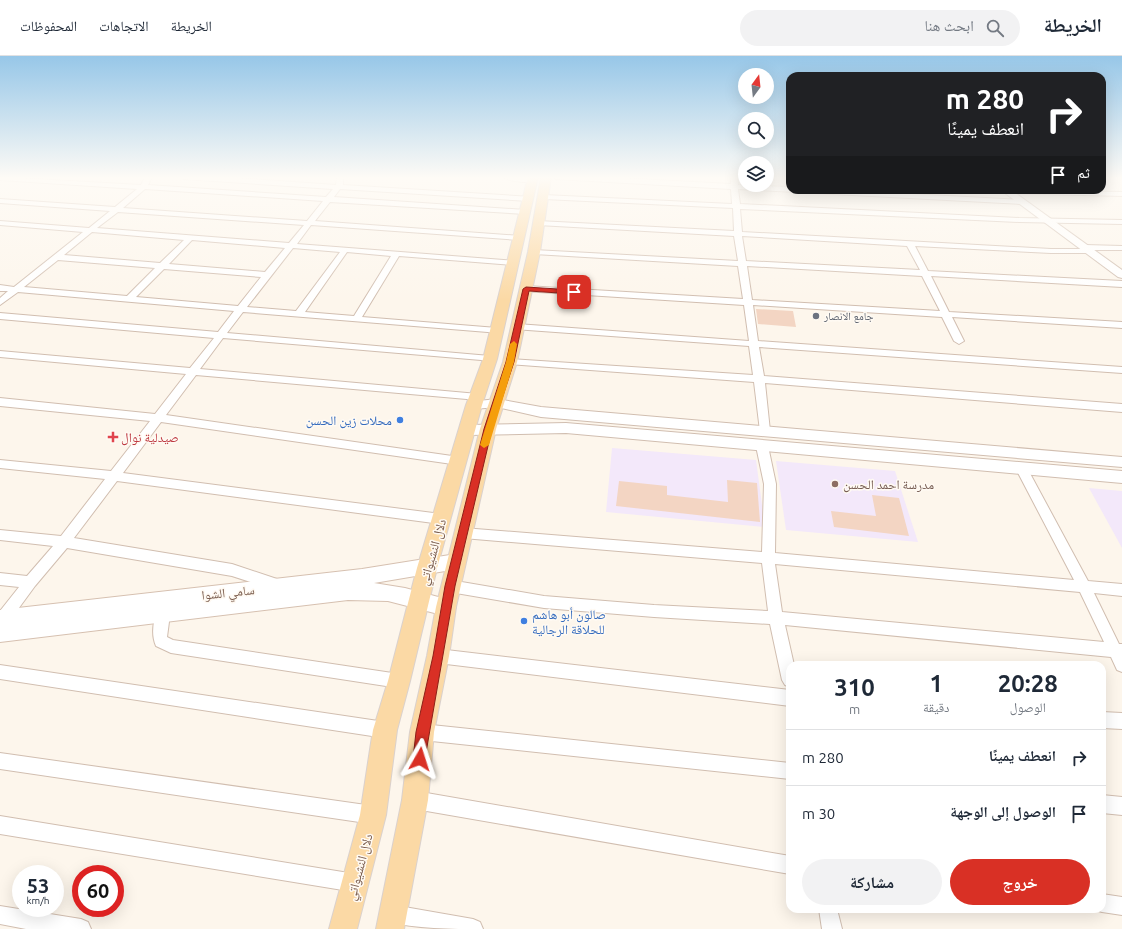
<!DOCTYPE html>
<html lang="ar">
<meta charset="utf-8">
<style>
body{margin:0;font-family:Ubuntu,"Noto Naskh Arabic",sans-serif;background:#f2f2f3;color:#1f2937;direction:rtl;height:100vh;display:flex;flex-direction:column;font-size:15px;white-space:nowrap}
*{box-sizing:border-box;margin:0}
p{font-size:13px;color:#747a83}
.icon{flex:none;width:22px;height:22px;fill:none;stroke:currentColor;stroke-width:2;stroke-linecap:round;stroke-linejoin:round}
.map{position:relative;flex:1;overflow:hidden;direction:ltr}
.drawer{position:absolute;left:786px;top:605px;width:320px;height:252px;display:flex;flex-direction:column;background:#fff;border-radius:12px;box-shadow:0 4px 16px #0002;direction:rtl}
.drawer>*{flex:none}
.guide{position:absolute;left:786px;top:16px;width:320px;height:122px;border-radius:12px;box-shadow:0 4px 16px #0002;direction:rtl;background:#202124;color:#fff;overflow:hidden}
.needle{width:26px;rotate:15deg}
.tools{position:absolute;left:738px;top:12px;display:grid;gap:8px}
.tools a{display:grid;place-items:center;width:36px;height:36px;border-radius:50%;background:#fff;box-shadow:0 4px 16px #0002;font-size:20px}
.speed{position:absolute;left:12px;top:809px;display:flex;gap:8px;font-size:20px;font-weight:700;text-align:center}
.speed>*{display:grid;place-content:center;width:52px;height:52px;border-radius:50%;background:#fff;box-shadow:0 4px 16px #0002;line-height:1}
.speed small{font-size:10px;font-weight:400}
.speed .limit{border:6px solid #d22;background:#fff;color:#111}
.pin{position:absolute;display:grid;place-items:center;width:34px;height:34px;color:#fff;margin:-17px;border-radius:8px;box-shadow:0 2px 6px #0006}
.me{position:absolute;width:44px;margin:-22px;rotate:6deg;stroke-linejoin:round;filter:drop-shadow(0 0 3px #0008)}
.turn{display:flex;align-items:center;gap:14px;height:84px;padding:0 16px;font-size:18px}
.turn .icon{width:52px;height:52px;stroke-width:2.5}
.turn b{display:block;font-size:28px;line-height:34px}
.then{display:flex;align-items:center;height:38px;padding:0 16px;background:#0003;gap:8px;font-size:15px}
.eta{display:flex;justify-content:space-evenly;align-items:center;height:68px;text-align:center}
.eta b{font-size:24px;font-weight:700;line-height:28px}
.cta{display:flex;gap:8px;margin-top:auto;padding:8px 16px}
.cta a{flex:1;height:46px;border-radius:24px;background:#d93025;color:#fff;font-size:16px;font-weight:700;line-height:46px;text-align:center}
.cta a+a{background:#f2f2f3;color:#1f2937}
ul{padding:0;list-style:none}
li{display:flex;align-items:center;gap:12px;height:56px;padding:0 16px;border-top:1px solid #e0e1e3}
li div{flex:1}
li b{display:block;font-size:15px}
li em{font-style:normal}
header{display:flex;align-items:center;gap:24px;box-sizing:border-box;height:56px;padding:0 20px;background:#fff;border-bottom:1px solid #e0e1e3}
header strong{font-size:19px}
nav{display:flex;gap:22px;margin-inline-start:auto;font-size:14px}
.search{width:280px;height:36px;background:#f2f2f3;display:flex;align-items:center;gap:10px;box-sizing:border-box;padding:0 14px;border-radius:22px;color:#747a83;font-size:15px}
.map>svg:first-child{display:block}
.education{fill:#f3e8fa}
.building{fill:#f3d5c3}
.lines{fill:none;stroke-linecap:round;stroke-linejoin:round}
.minor-casing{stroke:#d1beb0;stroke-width:2}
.tertiary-casing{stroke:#d1beb0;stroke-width:2}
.secondary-casing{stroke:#d6c0b0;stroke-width:2}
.primary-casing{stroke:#dad1cd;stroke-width:2}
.minor{fill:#fff;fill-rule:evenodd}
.tertiary{fill:#fff;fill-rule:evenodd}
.secondary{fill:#fff;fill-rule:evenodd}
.primary{fill:#fbd9a5;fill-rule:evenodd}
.route{fill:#d93025;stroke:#8d1f18}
.slow{fill:#f59e0b}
.worship-dot{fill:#6b7280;stroke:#fffaf3;stroke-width:1.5}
.shop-dot{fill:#3f7fe0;stroke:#fffaf3;stroke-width:1.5}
.health-dot{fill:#e0444e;stroke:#fffaf3;stroke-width:1.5}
.education-dot{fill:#8d6e63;stroke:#fffaf3;stroke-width:1.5}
.labels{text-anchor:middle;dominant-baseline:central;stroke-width:3;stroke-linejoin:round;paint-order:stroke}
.far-worship-label{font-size:11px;fill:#5b616d;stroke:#fffaf3;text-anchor:start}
.shop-label{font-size:13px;fill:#366cbe;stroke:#fffaf3;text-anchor:end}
.health-label{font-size:13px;fill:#be3a42;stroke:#fffaf3;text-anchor:start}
.education-label{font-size:13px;fill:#785e54;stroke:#fffaf3;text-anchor:start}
.street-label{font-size:13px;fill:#7a5c4d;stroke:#fffaf3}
</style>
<header>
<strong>الخريطة</strong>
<div class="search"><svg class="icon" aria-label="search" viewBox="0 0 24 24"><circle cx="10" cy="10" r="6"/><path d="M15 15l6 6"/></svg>ابحث هنا</div>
<nav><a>الخريطة</a><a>الاتجاهات</a><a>المحفوظات</a></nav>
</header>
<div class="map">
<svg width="1122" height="873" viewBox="0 0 1122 873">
<rect width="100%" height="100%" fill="#fdf6ec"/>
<g class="education">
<path d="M612,392l144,12 9,67 -159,-15z"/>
<path d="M776,405l119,10 23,71 -132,-12z"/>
<path d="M1089,432l33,3v57z"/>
</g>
<g class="building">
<path d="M756,253l37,2 3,16 -38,-3z"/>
<path d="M727,424l30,3 3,39 -144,-16 3,-25 48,5v9l61,7z"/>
<path d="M872,439l27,3 10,38 -75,-9 -3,-16 45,5z"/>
</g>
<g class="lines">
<defs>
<g id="minor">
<path d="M0,121l141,8 4,-8h7l-4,8 178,12 7,-8 -150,-10 -3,-2h41l115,8 1,-8h6v8l189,12 1,2 -4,2 -189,-12 -6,8 192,13 4,2 -4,2 -196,-12 -15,19 205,15 4,2 -4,2 -209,-15 -14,19 220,17 1,2 -1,2h-3l-115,-9 -37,61 135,11 3,1 2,2 -2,2 -257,-21 -16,21 263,23 3,1 2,2 -2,2 -270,-23 -23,31 278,25 5,3 -1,2 -4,1 -282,-25 -30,40 293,42 4,1 2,3 -2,3 -4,1 -298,-43 -38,51 318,41 4,2 2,3 -2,3 -4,2 -324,-43 -43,57 158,26 51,17 2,4 -2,4 -5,2 -46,-15 -165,-28 -32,38 -30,41 -5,1v-17l19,-24 -19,-2v-12l27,3 26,-30 -53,-6v-10l61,6 44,-57 -105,-11v-8l111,11 39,-50 -150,-15v-8l155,16 31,-40 -186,-17v-6l190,17 24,-30 -214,-19v-6l218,19 16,-21 -216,-19 -18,13v-7l8,-7h-8v-6l14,2 69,-55 -83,-7v-4l89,7 21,-17 -110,-8v-4l115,8 22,-18 -137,-9zM145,133l178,12 -16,20 -184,-13zM118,156l186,13 -15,18 -192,-15zM92,176l92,8 -24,23 -96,-8zM192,184l93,8 -20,24 -96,-8zM293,192l47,4 -44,59 -49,-4zM347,196l44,4 -37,60 -49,-4zM58,204l97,8 -28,28 -103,-9zM164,213l97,8 -23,29 -102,-9z"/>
<path d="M553,121h48l130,7v-7h6l1,8 52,2v3h47l184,10 4,2 -4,2 -283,-15 2,15 279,14 103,2v4l-103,-2 -279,-13 2,23 309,17h31v-4h3l37,1v4h-29v3h-42l-136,-7 13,25 194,10v6l-191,-11 18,36 173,10v6l-170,-11 12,24 -5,3 -5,-3 -12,-24 -189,-12 5,36 364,26v6l-363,-26 5,29 358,28v8l-357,-29 5,48 -1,3h-8l-1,-3 -6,-49 -247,-18 -2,-2 5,-3 243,16 -4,-29 -235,-17 -2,-2 5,-3 232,17 -5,-36 -221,-14 -1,-2 1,-2 3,-1 217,13 -5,-33 -204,-12 -4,-2 4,-2 204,11 -4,-25 -196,-11 -4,-2 4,-2 196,10 -1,-23 -189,-9 -4,-2 4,-2 188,9 -1,-15 -175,-10zM742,180l165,10 13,24 -174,-9zM747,210l175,10 18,35 -188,-11z"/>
<path d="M1003,134l119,2v4l-116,-3 -2,-1z"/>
<path d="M762,386l4,1 2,3 8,38 -1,69 299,27 -58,-111 2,-3 4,-1 4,1 62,115 34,3v12l-28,-3 25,51h3v28l-5,-2 -6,-13 -326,-32 9,40h-4v22l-5,-2 -3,-5 -12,-56 -116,-7 -110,-9 -94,-16 -5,-2 -2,-4 2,-4 5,-2 94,16 110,9 114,6 -6,-48 -299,-25 -4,-1 -2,-4 2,-4 4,-1 299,24 2,-68 -8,-38 2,-3zM775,508l305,28 24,50 -322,-30z"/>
<path d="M163,552l5,2 2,4 -3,23 6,3 226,34 5,2 3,5 -3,5 -5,2 -228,-35 -15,-7c-5,-11 -3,-26 2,-36z"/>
<path d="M438,593l352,41v16l-352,-43 -5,-2 -2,-5 2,-5z"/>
<path d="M0,609l385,57 6,2 2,6 -2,6 -6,2 -385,-59z"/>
<path d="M1102,656l20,1v16l-20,-1z"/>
<path d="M422,668l368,39v16l-368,-39 -6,-2 -2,-6 2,-6z"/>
<path d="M0,697l373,53 6,3 3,6 -3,6 -6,3 -373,-55z"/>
<path d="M415,735l375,65v18l-375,-65 -6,-3 -3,-6 3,-6z"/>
<path d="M1102,739l20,2v18l-20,-2z"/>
<path d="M0,760l355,58 7,2 2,7 -2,7 -7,2 -355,-58z"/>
<path d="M1102,838l20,3v18l-20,-3 -7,-2 7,-1z"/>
<path d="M393,849l80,14 7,3 3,7c-32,0 -67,0 -97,-8l-2,-7 2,-7z"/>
<path d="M0,850l81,13 7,3 3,7h-65l-26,-5z"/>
<path d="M819,853h18l5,20h-20z"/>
</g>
<g id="tertiary">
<path d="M504,121h32l1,2c-5,5 -27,3 -33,-2z"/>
<path d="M1001,134h10l111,80v8l-4,-1z"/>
<path d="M497,343l44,8 581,50v10l-581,-50 -44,-10 -23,2 -5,-1 -2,-3 2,-3z"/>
<path d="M566,367l556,48v12l-556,-50 -98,2 -5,-2 -2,-3 2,-3 5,-2z"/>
</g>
<path id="secondary" d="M456,498l7,2 2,6 -2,6 -89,15 31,5 48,13 3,6 -3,6 -7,3 -58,-15 -40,-1 -348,42v-32l362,-41z"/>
<g id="primary">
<path d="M528,121h10l-41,182 -15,46 -45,163 -27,113 -13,49 -11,85 -29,114h-28l31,-114 13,-85 15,-49 29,-113 49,-163 17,-46z"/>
<path d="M541,121h10l-11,75 -23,110 -21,67 -40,178 -7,49 -15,76 -6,68 -24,129h-28l26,-129 8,-68 17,-76 9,-49 44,-178 23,-67 25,-110z"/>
</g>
</defs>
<use href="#minor" class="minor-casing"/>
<use href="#tertiary" class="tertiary-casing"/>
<use href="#secondary" class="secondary-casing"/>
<use href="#primary" class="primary-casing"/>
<use href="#minor" class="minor"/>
<use href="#tertiary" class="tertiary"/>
<use href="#secondary" class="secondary"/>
<use href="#primary" class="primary"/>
</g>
<linearGradient id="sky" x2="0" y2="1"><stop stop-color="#97c7e8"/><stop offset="0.5" stop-color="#fefbf6"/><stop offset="1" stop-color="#fefbf6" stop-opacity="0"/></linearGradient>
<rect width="1122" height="244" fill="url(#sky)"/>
<path class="route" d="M526,231l48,3 3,2 -3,2 -45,-3 -15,71 -22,67 -37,157 -31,178 -4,1 -5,-1 -2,-5 3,-27 17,-76 12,-70 39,-157 22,-67 17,-73z"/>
<path class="slow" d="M514,285l3,3 -3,18 -25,83 -5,3 -4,-3 26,-83 4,-18z"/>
<circle class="worship-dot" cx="816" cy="260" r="4"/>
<g class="shop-dot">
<circle cx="400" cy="364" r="4"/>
<circle cx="524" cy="565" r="4"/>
</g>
<path class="health-dot" d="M111 375h4v4h4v4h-4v4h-4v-4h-4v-4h4z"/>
<circle class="education-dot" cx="835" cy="428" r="4"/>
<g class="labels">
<g class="far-worship-label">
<text x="824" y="260">جامع الانصار</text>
</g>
<g class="shop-label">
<text x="392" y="364">محلات زين الحسن</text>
<text x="532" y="558" text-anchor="start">صالون أبو هاشم<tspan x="532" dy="15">للحلاقة الرجالية</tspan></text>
</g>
<g class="health-label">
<text x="121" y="381">صيدلية نوال</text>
</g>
<g class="education-label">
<text x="843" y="428">مدرسة احمد الحسن</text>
</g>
<g class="street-label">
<text transform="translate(432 496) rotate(-74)">دلال النشيواتي</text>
<text transform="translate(228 536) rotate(-6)">سامي الشوا</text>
<text transform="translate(359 811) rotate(-75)">دلال النشيواتي</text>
</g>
</g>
</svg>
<div class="tools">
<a><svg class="needle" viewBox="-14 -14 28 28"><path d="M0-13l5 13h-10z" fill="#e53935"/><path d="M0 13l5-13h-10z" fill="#747a83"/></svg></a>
<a><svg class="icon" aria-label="search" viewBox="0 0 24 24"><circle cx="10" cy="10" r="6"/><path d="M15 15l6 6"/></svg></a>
<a><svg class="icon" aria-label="layers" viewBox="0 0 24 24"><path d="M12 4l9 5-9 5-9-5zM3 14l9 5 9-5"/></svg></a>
</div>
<div class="speed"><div>53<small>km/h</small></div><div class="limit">60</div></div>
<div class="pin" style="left:574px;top:236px;background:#d93025"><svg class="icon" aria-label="arrive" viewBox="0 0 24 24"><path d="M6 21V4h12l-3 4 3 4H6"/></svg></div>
<svg class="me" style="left:420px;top:703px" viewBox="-20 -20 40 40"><path d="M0-17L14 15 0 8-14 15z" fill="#d93025" stroke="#fff" stroke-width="4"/></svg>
<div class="guide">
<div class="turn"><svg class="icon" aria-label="right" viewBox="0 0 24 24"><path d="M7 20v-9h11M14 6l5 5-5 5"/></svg><div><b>280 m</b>انعطف يمينًا</div></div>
<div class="then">ثم<svg class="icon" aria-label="arrive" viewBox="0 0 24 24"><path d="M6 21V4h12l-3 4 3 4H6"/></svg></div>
</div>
<section class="drawer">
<div class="eta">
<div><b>20:28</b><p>الوصول</p></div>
<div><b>1</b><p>دقيقة</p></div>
<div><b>310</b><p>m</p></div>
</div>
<ul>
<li><svg class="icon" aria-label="right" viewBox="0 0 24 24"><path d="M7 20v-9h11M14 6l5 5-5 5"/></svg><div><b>انعطف يمينًا</b></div><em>280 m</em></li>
<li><svg class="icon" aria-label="arrive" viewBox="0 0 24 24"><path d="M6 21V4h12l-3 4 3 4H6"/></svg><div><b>الوصول إلى الوجهة</b></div><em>30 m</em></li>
</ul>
<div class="cta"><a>خروج</a><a>مشاركة</a></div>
</section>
</div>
